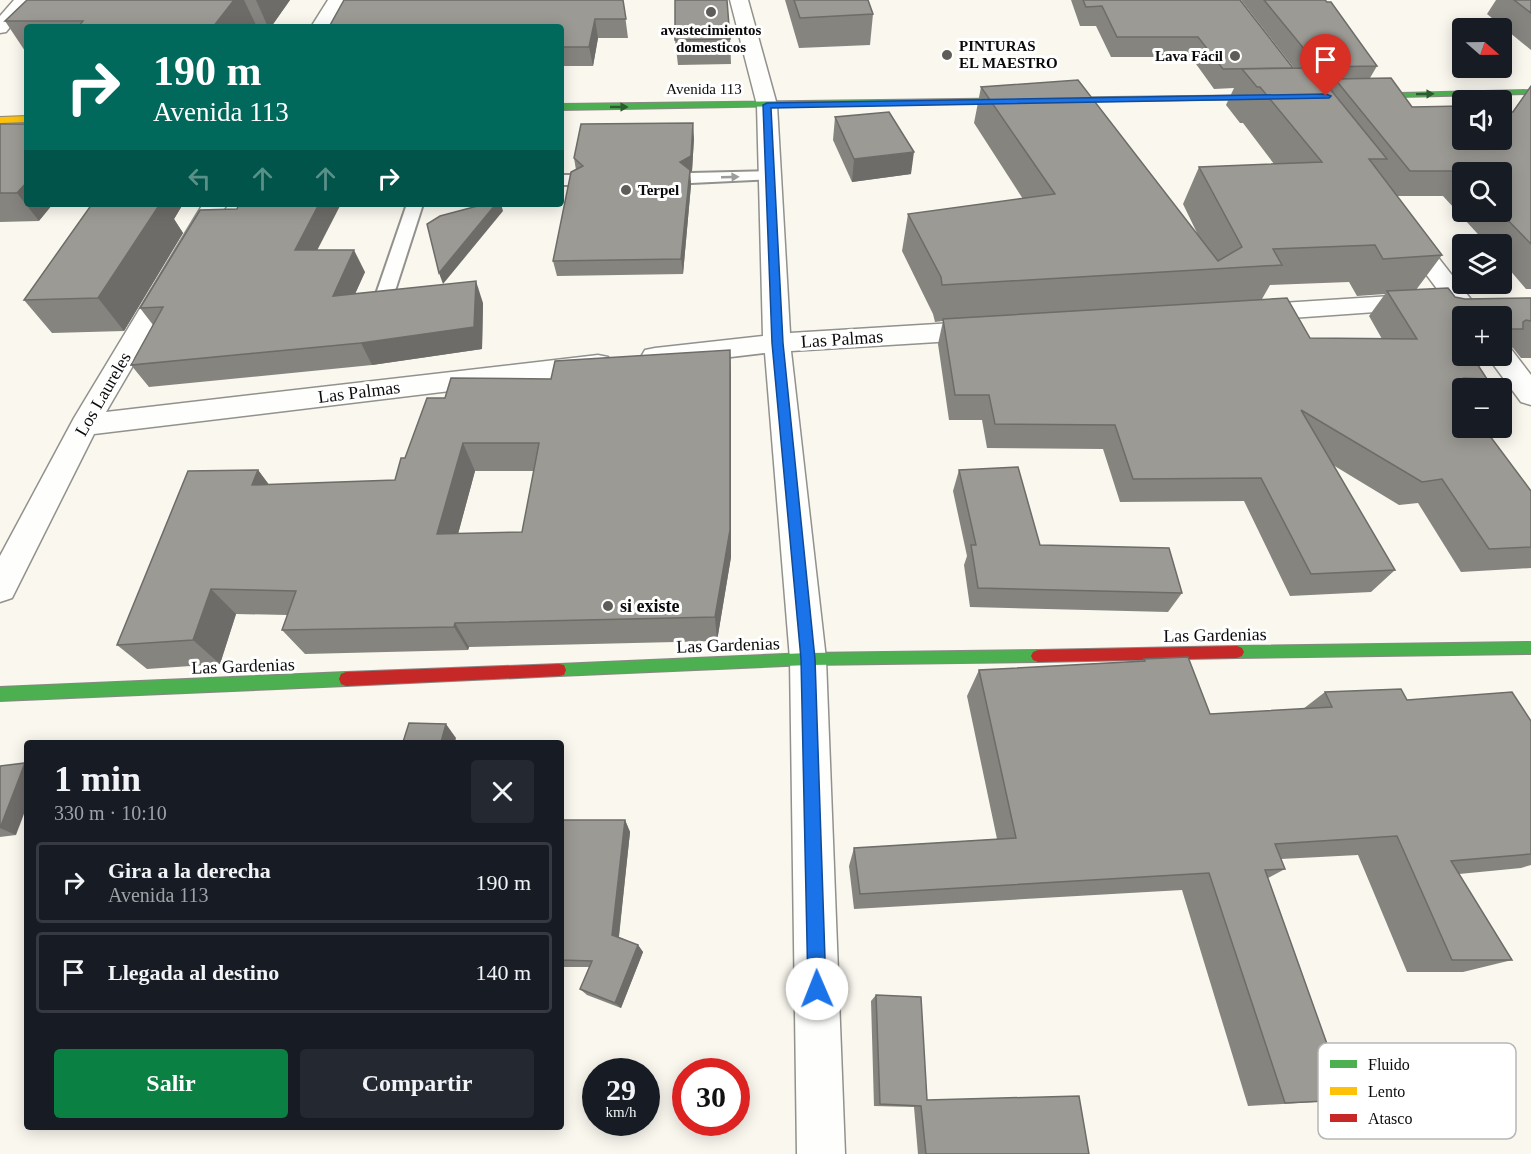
<!DOCTYPE html>
<html lang="es">
<meta charset="utf-8">
<style>
body{margin:0;font-family:"Times New Roman",serif;background:#242831;color:#f1f3f6;height:100vh;display:flex;flex-direction:column;font-size:22px;white-space:nowrap}
*{box-sizing:border-box;margin:0}
p{font-size:20px;color:#9ea1a6}
.icon{flex:none;width:33px;height:33px;fill:none;stroke:currentColor;stroke-width:2;stroke-linecap:round;stroke-linejoin:round}
.map{position:relative;flex:1;overflow:hidden}
.details{position:absolute;left:24px;top:740px;width:540px;height:390px;display:flex;flex-direction:column;background:#171b24;border-radius:6px;box-shadow:0 3px 15px #0003}
.details>*{flex:none}
.banner{position:absolute;left:24px;top:24px;width:540px;height:183px;border-radius:6px;box-shadow:0 3px 15px #0003;background:#00695c;color:#fff;overflow:hidden}
.needle{width:39px;rotate:110deg}
.tools{position:absolute;left:1452px;top:18px;display:grid;gap:12px}
.tools a{display:grid;place-items:center;width:60px;height:60px;border-radius:6px;background:#171b24;box-shadow:0 3px 15px #0003;font-size:30px}
.speed{position:absolute;left:582px;top:1058px;display:flex;gap:12px;font-size:30px;font-weight:700;text-align:center}
.speed>*{display:grid;place-content:center;width:78px;height:78px;border-radius:50%;background:#171b24;box-shadow:0 3px 15px #0003;line-height:1}
.speed small{font-size:15px;font-weight:400}
.speed .limit{border:9px solid #d22;background:#fff;color:#111}
.pin{position:absolute;display:grid;place-items:center;width:51px;height:51px;color:#fff;margin:-62px -26px;border-radius:50% 50% 50% 0;rotate:-45deg;box-shadow:0 0 6px #0007}
.pin .icon{rotate:45deg}
.me{position:absolute;width:66px;margin:-33px;rotate:359deg;stroke-linejoin:round;filter:drop-shadow(0 0 4px #0008)}
.turn{display:flex;align-items:center;gap:21px;height:126px;padding:0 30px;font-size:27px}
.turn .icon{width:78px;height:78px;stroke-width:2.5}
.turn b{display:block;font-size:42px;line-height:51px}
.lanes{display:flex;align-items:center;height:57px;padding:0 30px;background:#0003;justify-content:center;gap:30px;direction:ltr}
.lanes .off{opacity:.35}
.round{display:grid;place-items:center;flex:none;width:63px;height:63px;border-radius:6px;background:#242831}
.summary{display:flex;align-items:center;justify-content:space-between;height:102px;padding:0 30px}
h1{font-size:36px;font-weight:700;line-height:45px}
.primary-button{display:flex;gap:12px;margin-top:auto;padding:12px 30px}
.primary-button a{flex:1;height:69px;border-radius:6px;background:#0b8043;color:#fff;font-size:24px;font-weight:700;line-height:69px;text-align:center}
.primary-button a+a{background:#242831;color:#f1f3f6}
ul{padding:0;list-style:none}
li{display:flex;align-items:center;gap:18px;height:81px;margin:0 12px 9px;padding:0 18px;border:3px solid #363941;border-radius:6px}
li div{flex:1}
li b{display:block;font-size:22px}
li em{font-style:normal}
.map>svg:first-child{display:block}
.lines{fill:none;stroke-linecap:round;stroke-linejoin:round}
.lane-casing{stroke:#92918d;stroke-width:4}
.street-casing{stroke:#92918d;stroke-width:3}
.fast-casing{stroke:#888783;stroke-width:2}
.slow-casing{stroke:#888783;stroke-width:2}
.jam-casing{stroke:#888783;stroke-width:2}
.lane{fill:#fefefc;fill-rule:evenodd}
.street{fill:#fefefc;fill-rule:evenodd}
.fast{fill:#4caf50;fill-rule:evenodd}
.slow{fill:#ffc107;fill-rule:evenodd}
.jam{fill:#c62828;fill-rule:evenodd}
.wall{fill:#86847f;fill-rule:evenodd}
.shaded-wall{fill:#6d6c68}
.building{fill:#9c9a94;stroke:#6d6c68;stroke-width:1.5;fill-rule:evenodd}
.oneway{fill:#2b5c2d}
.oneway2{fill:#9c9c9b}
.route{fill:#1a73e8;stroke:#114b97;stroke-width:1.5}
.poi-dot{fill:#5e5d5a;stroke:#fff;stroke-width:2}
.labels{text-anchor:middle;dominant-baseline:central;stroke-width:6;stroke-linejoin:round;paint-order:stroke}
.far-poi-label{font-size:15px;font-weight:bold;fill:#0a0a0a;stroke:#fff;text-anchor:start}
.far-street-label{font-size:15px;fill:#0a0a0a;stroke:#fff}
.street-label{font-size:18px;fill:#0a0a0a;stroke:#fff}
.poi-label{font-size:18px;font-weight:bold;fill:#0a0a0a;stroke:#fff;text-anchor:start}
.key{fill:#fff;stroke:#b6b6b6;stroke-width:1.5}
.key-label{font-size:16px;fill:#0a0a0a}
</style>
<div class="map">
<svg width="1531" height="1154" viewBox="0 0 1531 1154">
<rect width="100%" height="100%" fill="#f9f7ee"/>
<g class="lines">
<defs>
<g id="lane">
<path d="M769,171l5,2 3,3 -3,3 -83,4 -8,-5 8,-5z"/>
<path d="M561,175h15l8,5 -8,5h-15z"/>
<path d="M407,204h16l-30,93 -3,4h-12l-3,-4z"/>
</g>
<g id="street">
<path d="M14,0h18l-26,32 -6,1v-17z"/>
<path d="M328,0h18l-17,27h-18z"/>
<path d="M730,0h18l29,105 13,228 196,-12 9,3 4,6 -4,6 -9,3 -195,12 35,308 19,495h-48l-7,-495 -25,-306 -110,13 -10,-2 -4,-7 4,-7 10,-2 108,-12 -6,-231z"/>
<path d="M203,204h24l-121,208 492,-57 10,2 4,7 -4,7 -10,2 -504,61 -82,164 -12,4v-46l74,-138z"/>
<path d="M1407,226l8,2 69,88h-22v6l-67,-89 4,-5z"/>
<path d="M1423,294l9,2 4,6 -4,6 -182,13 -9,-2 -4,-6 4,-6 9,-2z"/>
<path d="M1502,347l9,2 20,26v30l-10,-3 -34,-46h15z"/>
</g>
<g id="fast">
<path d="M1531,90v4l-173,4 -4,-2 4,-2z"/>
<path d="M1035,98v4h-3l-471,8v-6z"/>
<path d="M1531,642v12l-294,4 -5,-2 -2,-4 2,-4 5,-2z"/>
<path d="M1038,650l5,2 2,4 -2,4 -5,2 -230,3 -249,11 -5,-1 -2,-5 2,-5 5,-1 249,-11z"/>
<path d="M346,672l5,2 2,5 -2,5 -5,2 -346,15v-14z"/>
</g>
<g id="slow">
<path d="M1273,95h3v4l-244,3 -4,-2 4,-2z"/>
<path d="M27,116v6l-27,1v-6z"/>
</g>
<g id="jam">
<path d="M1237,646l5,2 2,4 -2,4 -5,2 -199,4 -5,-2 -2,-4 2,-4 5,-2z"/>
<path d="M559,664l5,1 2,5 -2,5 -5,1 -213,10 -5,-2 -2,-5 2,-5 5,-2z"/>
</g>
</defs>
<use href="#lane" class="lane-casing"/>
<use href="#street" class="street-casing"/>
<use href="#fast" class="fast-casing"/>
<use href="#slow" class="slow-casing"/>
<use href="#jam" class="jam-casing"/>
<use href="#lane" class="lane"/>
<use href="#street" class="street"/>
<use href="#fast" class="fast"/>
<use href="#slow" class="slow"/>
<use href="#jam" class="jam"/>
</g>
<g class="wall">
<path d="M27,0h263l-19,27h-244v27l-22,-33z"/>
<path d="M623,0l5,38h-30l-5,28h-32v-39z"/>
<path d="M785,0h83l5,14 -3,31 -71,3z"/>
<path d="M1071,0h169l52,68h2l-53,-68h84l52,66 -7,12 42,29 50,33 50,-28 19,-26v203h-5l-24,-28v-17h-15l-44,-48h-46l45,59 -26,35 49,9 66,-1v60h-10l-8,-10 -6,-2 -5,6v-36h-40v40h25l-2,1h-12l14,22 -9,9h-16v40h34l-7,6 42,113v21l-70,4 -43,-69 -19,2 -66,-40 62,105 -24,22 -81,4 -46,-95 -124,1 -17,-53 -116,-1 -5,-28h-33l-11,-76 5,-23 -8,1 -2,-8 -31,-63 6,-37 115,-15 -49,-76 7,-36 217,148 -15,-31 16,-37 75,-3 -31,-41h-3l-14,-18 8,-17 -20,1 -23,-32h-80l-15,-31h-16zM1462,172h40v40h-40zM1349,282l8,14 28,-2 -16,22 13,23 -72,-1 -48,-39 8,-14z"/>
<path d="M1496,0h35v50l-44,-36z"/>
<path d="M730,39l1,25 -53,1 -3,-25z"/>
<path d="M835,117l76,57 -59,8 -19,-42z"/>
<path d="M0,124l39,97 -39,1z"/>
<path d="M694,138l-2,33 -2,1 1,13 -8,89 -126,2 -4,-15 23,-91 -2,-12z"/>
<path d="M92,204h91l-9,15 9,14 -59,98 -72,2 -28,-33z"/>
<path d="M317,250l48,22 -10,22 128,9 -1,46 -110,16 -223,22 -18,-22 22,-40 -13,-17z"/>
<path d="M730,350l1,29v178l-14,84 -248,6 -1,3 -163,4 -23,-24 5,-15 -51,-1 -16,50 -73,5 -30,-24 141,-175 11,15 126,-5 10,-22 40,-60zM475,471h59l-12,61 -64,2z"/>
<path d="M959,470l81,75 142,48 -14,19 -198,-5 -6,-42 3,-9 -14,-65z"/>
<path d="M1144,659l66,55 93,-5 22,-17 82,8 124,21v144l-10,3 -62,6 53,86 -49,12h-56l-49,-117 -77,4 4,10 -17,9 79,222 -99,6 -66,-216 -328,19 -5,-43 5,-18 143,-9 -30,-143 12,-26 163,-8z"/>
<path d="M0,766l16,69 -16,2z"/>
<path d="M561,817l1,3h63l5,12 -11,105 19,8 5,7 -22,56 -34,-13 -7,-6 9,-22h-28z"/>
<path d="M876,995l51,105 162,54h-171l-4,-47 -40,-1 -3,-105z"/>
</g>
<g class="shaded-wall">
<path d="M234,0h10l13,27h-44z"/>
<path d="M256,0h34l-19,27h-3z"/>
<path d="M595,19l3,19 -5,28 -4,-19z"/>
<path d="M693,123l1,15 -2,33 -2,1 1,13 -8,89 -2,-15 -1,-97z"/>
<path d="M914,152l-3,22 -59,8 2,-23z"/>
<path d="M27,182v22h26l-14,17 -22,-28z"/>
<path d="M145,204h38l-9,15 9,14 -59,98 -26,-33z"/>
<path d="M319,204h22l-35,68 -11,-22z"/>
<path d="M496,204h5l2,7 -60,73 -4,-11z"/>
<path d="M354,250l11,22 -21,46 -11,-22z"/>
<path d="M476,281l7,22 -1,46 -110,16 -11,-22z"/>
<path d="M730,350l1,29v178l-14,84 -2,-24z"/>
<path d="M463,443l12,28 -24,89 -14,-26z"/>
<path d="M258,470l21,28 -27,-13z"/>
<path d="M211,589l25,25 -16,50 -27,-24z"/>
<path d="M455,623l14,24 -1,3 -14,-23z"/>
<path d="M446,724l10,14 -1,4h-14z"/>
<path d="M25,763l2,1v42l-11,29 -16,-7z"/>
<path d="M625,820l5,12 -12,111 -6,-8z"/>
<path d="M638,945l5,7 -22,56 -6,-5z"/>
</g>
<g class="building">
<path d="M27,0h207l-21,27h-135l5,-6h-78z"/>
<path d="M344,0h279l3,19h-31l-6,28h-28v-20h-232z"/>
<path d="M675,0h52l3,39 -55,1z"/>
<path d="M794,0h74l5,14 -73,4z"/>
<path d="M1083,0h157l53,68 -70,1 -25,-32h-81l-15,-31 -16,1z"/>
<path d="M1264,0h61l2,2h4l46,64 -58,1z"/>
<path d="M1514,0h17v13z"/>
<path d="M1313,68l74,91h-18l73,96 -59,4 -8,-14 -102,4 9,16 -340,20 -1,-8 -33,-63 147,-20 -74,-107 97,-7 140,181 24,-14 -43,-80 123,-5 -62,-75h-3l-15,-18z"/>
<path d="M1391,78l21,29 50,-1v34h40v-28h11l18,-26v158l-31,-32h2v-40h-39l-2,-1h-51l-75,-92z"/>
<path d="M889,112l25,40 -60,7 -19,-42z"/>
<path d="M693,123l-2,33 -11,6 10,8 -9,89 -128,2 18,-89 12,-6 -9,-8 7,-34z"/>
<path d="M0,124h27v58l-10,11h-17z"/>
<path d="M92,204h68l-62,94 -74,2z"/>
<path d="M239,204h80l-24,46h59l-21,46 143,-15 -2,46 -113,16 -230,22 32,-58 -23,1 60,-98 37,-1z"/>
<path d="M485,204h11l-57,69 -12,-49 13,-8z"/>
<path d="M1448,288l7,9 10,2 66,-1v23l-5,-1 -3,2v7h-13l-2,3h-6v-16h-40v16l-7,-1 7,11v14h10l15,23 -23,-1 7,10h-9v40h22l47,63v56l-42,2 -47,-70 -20,3 -121,-72 94,160 -84,4 -50,-96 -128,1 -18,-54 -120,-1 -6,-29h-34l-12,-76 344,-21 23,40 107,1 -30,-48z"/>
<path d="M730,350v180l-15,87 -260,6 -1,4 -172,3 14,-39 -85,-2 -18,51 -76,5 71,-174 70,-1 -6,15 143,-5 6,-22h4l22,-60h18l6,-20 100,1 4,-18zM463,443h76l-17,89 -85,2z"/>
<path d="M1018,467l22,78 129,3 13,45 -204,-5 -7,-43h5l-17,-75z"/>
<path d="M1188,657l22,57 122,-7 -7,-15 76,-3 6,11 105,-8 19,29v133l-80,7 61,99h-60l-55,-124 -122,8 10,25 -20,1 82,230 -62,3 -76,-230 -349,21 -6,-46 162,-10 -37,-168 166,-9 -1,-2z"/>
<path d="M409,723l37,1 -5,18h-38z"/>
<path d="M25,763l-25,65v-62z"/>
<path d="M561,820h64l-13,115 26,10 -23,58 -35,-14 12,-28 -31,-1z"/>
<path d="M876,995l45,2 6,103 152,-4 10,58h-163l-5,-48 -41,-2z"/>
</g>
<defs><path id="oneway-solid" d="M-6-.8H1V-3.2L6.5 0L1 3.2V.8H-6Z" transform="scale(1.5)"/></defs>
<g class="oneway">
<use href="#oneway-solid" transform="translate(1425 94) rotate(-1)"/>
<use href="#oneway-solid" transform="translate(619 107)"/>
</g>
<use class="oneway2" href="#oneway-solid" transform="translate(730 177) rotate(-2)"/>
<path class="route" d="M1326,94l5,2 -2,2 -558,10 12,235 32,316 11,330 -3,7 -6,2 -7,-2 -2,-7 -7,-330 -29,-316 -9,-238 4,-2z"/>
<g class="poi-dot">
<circle cx="711" cy="12" r="6"/>
<circle cx="947" cy="55" r="6"/>
<circle cx="1235" cy="56" r="6"/>
<circle cx="626" cy="190" r="6"/>
<circle cx="608" cy="606" r="6"/>
</g>
<g class="labels">
<g class="far-poi-label">
<text x="711" y="30" text-anchor="middle">avastecimientos<tspan x="711" dy="17">domesticos</tspan></text>
<text x="959" y="46">PINTURAS<tspan x="959" dy="17">EL MAESTRO</tspan></text>
<text x="1223" y="56" text-anchor="end">Lava Fácil</text>
<text x="638" y="190">Terpel</text>
</g>
<g class="far-street-label">
<text x="704" y="89">Avenida 113</text>
</g>
<g class="street-label">
<text transform="translate(842 339) rotate(-4)">Las Palmas</text>
<text transform="translate(359 392) rotate(-7)">Las Palmas</text>
<text transform="translate(103 394) rotate(-60)">Los Laureles</text>
<text transform="translate(1215 635) rotate(-1)">Las Gardenias</text>
<text transform="translate(728 645) rotate(-2)">Las Gardenias</text>
<text transform="translate(243 666) rotate(-2)">Las Gardenias</text>
</g>
<g class="poi-label">
<text x="620" y="606">si existe</text>
</g>
</g>
<rect x="1318" y="1043" width="198" height="96" rx="9" class="key"/>
<rect x="1330" y="1060" width="27" height="8" fill="#4caf50"/>
<rect x="1330" y="1087" width="27" height="8" fill="#ffc107"/>
<rect x="1330" y="1114" width="27" height="8" fill="#c62828"/>
<g class="key-label">
<text x="1368" y="1070">Fluido</text>
<text x="1368" y="1097">Lento</text>
<text x="1368" y="1124">Atasco</text>
</g>
</svg>
<div class="tools">
<a><svg class="needle" viewBox="-14 -14 28 28"><path d="M0-13l5 13h-10z" fill="#e53935"/><path d="M0 13l5-13h-10z" fill="#9ea1a6"/></svg></a>
<a><svg class="icon" aria-label="sound" viewBox="0 0 24 24"><path d="M4 9h4l5-4v14l-5-4H4zM17 9q2 3 0 6"/></svg></a>
<a><svg class="icon" aria-label="search" viewBox="0 0 24 24"><circle cx="10" cy="10" r="6"/><path d="M15 15l6 6"/></svg></a>
<a><svg class="icon" aria-label="layers" viewBox="0 0 24 24"><path d="M12 4l9 5-9 5-9-5zM3 14l9 5 9-5"/></svg></a>
<a>+</a>
<a>−</a>
</div>
<div class="speed"><div>29<small>km/h</small></div><div class="limit">30</div></div>
<div class="pin" style="left:1326px;top:96px;background:#d93025"><svg class="icon" aria-label="arrive" viewBox="0 0 24 24"><path d="M6 21V4h12l-3 4 3 4H6"/></svg></div>
<svg class="me" style="left:817px;top:989px" viewBox="-20 -20 40 40"><circle r="19" fill="#fff"/><path d="M0-13L10 11 0 6-10 11z" fill="#1a73e8"/></svg>
<div class="banner">
<div class="turn"><svg class="icon" aria-label="right" viewBox="0 0 24 24"><path d="M7 20v-9h11M14 6l5 5-5 5"/></svg><div><b>190 m</b>Avenida 113</div></div>
<div class="lanes"><svg class="icon off" aria-label="left" viewBox="0 0 24 24"><path d="M17 20v-9H6M10 6l-5 5 5 5"/></svg><svg class="icon off" aria-label="ahead" viewBox="0 0 24 24"><path d="M12 20V5M6 11l6-6 6 6"/></svg><svg class="icon off" aria-label="ahead" viewBox="0 0 24 24"><path d="M12 20V5M6 11l6-6 6 6"/></svg><svg class="icon" aria-label="right" viewBox="0 0 24 24"><path d="M7 20v-9h11M14 6l5 5-5 5"/></svg></div>
</div>
<section class="details">
<div class="summary"><div><h1>1 min</h1><p>330 m · 10:10</p></div><a class="round"><svg class="icon" aria-label="close" viewBox="0 0 24 24"><path d="M6 6l12 12M18 6L6 18"/></svg></a></div>
<ul>
<li><svg class="icon" aria-label="right" viewBox="0 0 24 24"><path d="M7 20v-9h11M14 6l5 5-5 5"/></svg><div><b>Gira a la derecha</b><p>Avenida 113</p></div><em>190 m</em></li>
<li><svg class="icon" aria-label="arrive" viewBox="0 0 24 24"><path d="M6 21V4h12l-3 4 3 4H6"/></svg><div><b>Llegada al destino</b></div><em>140 m</em></li>
</ul>
<div class="primary-button"><a>Salir</a><a>Compartir</a></div>
</section>
</div>
